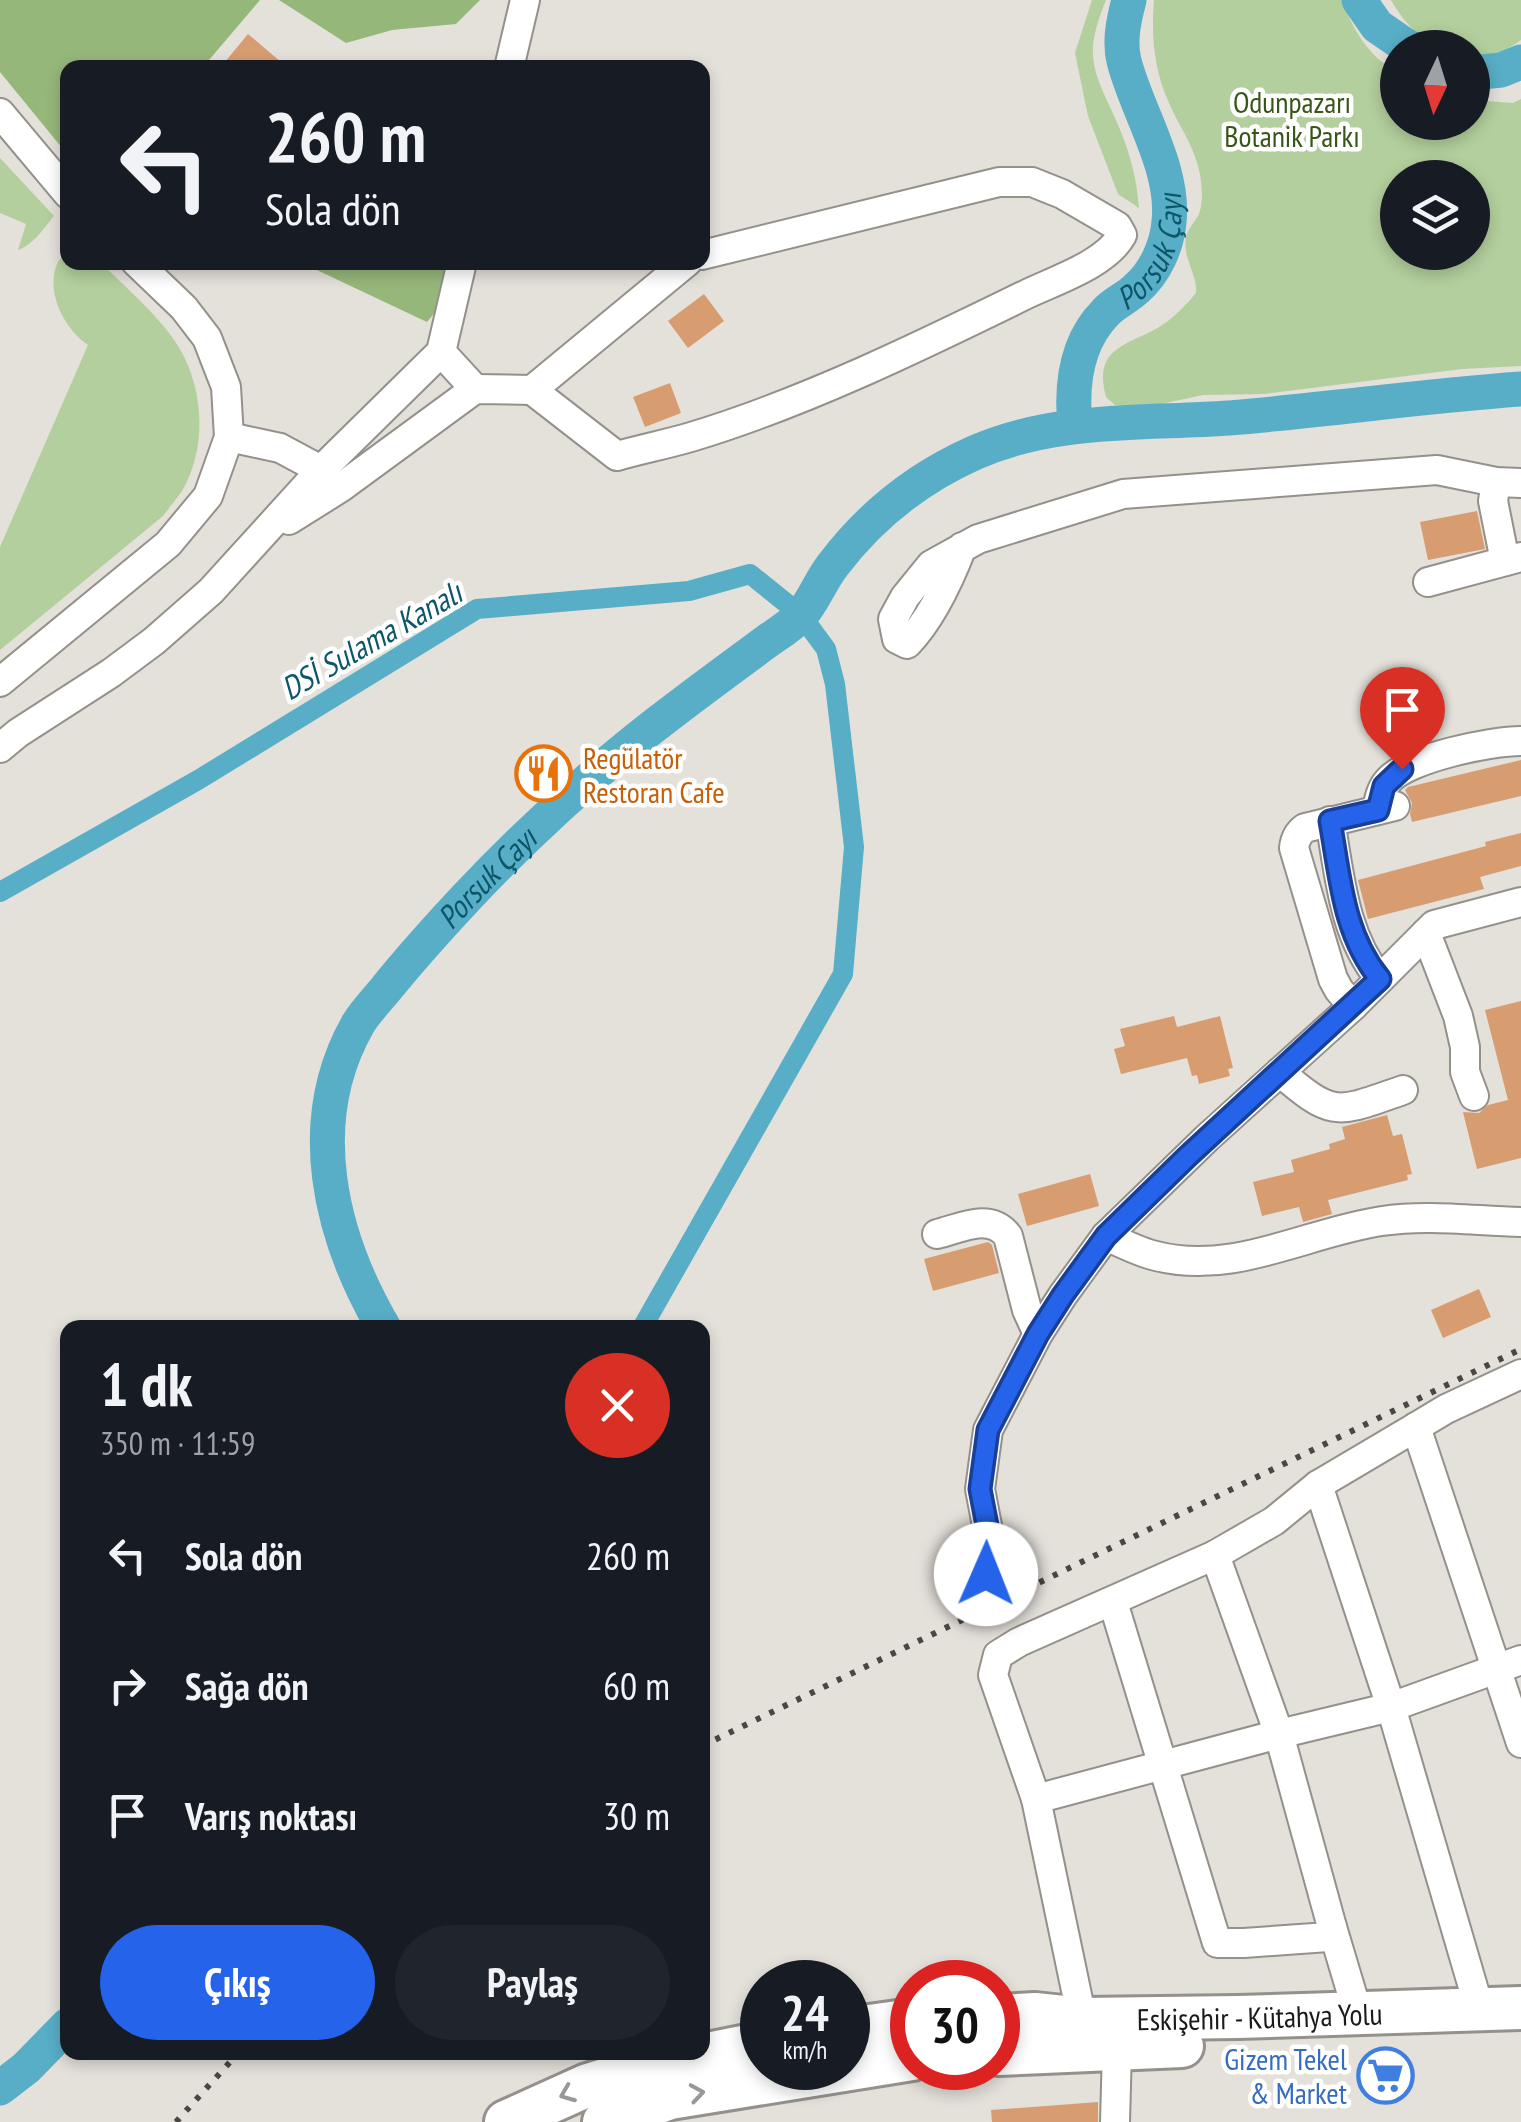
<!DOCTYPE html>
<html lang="tr">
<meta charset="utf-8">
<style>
body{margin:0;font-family:"PT Sans Narrow",sans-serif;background:#20242c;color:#f1f3f6;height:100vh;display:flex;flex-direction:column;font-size:38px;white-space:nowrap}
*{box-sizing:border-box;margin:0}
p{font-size:32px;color:#9ea1a6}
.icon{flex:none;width:55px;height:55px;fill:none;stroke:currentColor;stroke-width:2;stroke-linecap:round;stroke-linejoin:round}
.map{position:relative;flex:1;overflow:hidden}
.panel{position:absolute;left:60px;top:1320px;width:650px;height:740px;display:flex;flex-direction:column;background:#171b24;border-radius:20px;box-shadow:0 5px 15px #0003}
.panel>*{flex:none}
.guide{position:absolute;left:60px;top:60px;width:650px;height:210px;border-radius:20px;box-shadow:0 5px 15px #0003;background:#171b24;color:#f1f3f6;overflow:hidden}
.needle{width:65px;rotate:184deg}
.controls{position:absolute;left:1380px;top:30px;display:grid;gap:20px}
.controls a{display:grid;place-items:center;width:110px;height:110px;border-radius:50%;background:#171b24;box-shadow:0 5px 15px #0003;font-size:50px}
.speed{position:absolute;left:740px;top:1960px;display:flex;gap:20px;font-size:50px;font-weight:700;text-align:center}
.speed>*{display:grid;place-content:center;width:130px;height:130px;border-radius:50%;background:#171b24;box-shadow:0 5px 15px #0003;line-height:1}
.speed small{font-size:25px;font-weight:400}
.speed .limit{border:15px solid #d22;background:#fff;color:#111}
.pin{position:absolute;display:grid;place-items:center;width:85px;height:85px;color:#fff;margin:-102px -42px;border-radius:50% 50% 50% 0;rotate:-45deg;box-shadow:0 0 10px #0007}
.pin .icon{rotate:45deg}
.me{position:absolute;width:110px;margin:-55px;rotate:1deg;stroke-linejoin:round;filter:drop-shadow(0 0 8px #0008)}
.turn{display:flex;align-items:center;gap:35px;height:210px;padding:0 40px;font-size:45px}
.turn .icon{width:130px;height:130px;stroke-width:2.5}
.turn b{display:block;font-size:70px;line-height:85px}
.round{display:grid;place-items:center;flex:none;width:105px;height:105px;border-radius:52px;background:#20242c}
.head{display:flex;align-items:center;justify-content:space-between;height:170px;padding:0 40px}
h1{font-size:60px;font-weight:700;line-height:75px}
.action{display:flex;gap:20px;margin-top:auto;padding:20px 40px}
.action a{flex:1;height:115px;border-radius:60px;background:#2563eb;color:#fff;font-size:40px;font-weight:700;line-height:115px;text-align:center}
.action a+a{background:#20242c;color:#f1f3f6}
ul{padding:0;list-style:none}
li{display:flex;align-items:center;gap:30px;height:130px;padding:0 40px}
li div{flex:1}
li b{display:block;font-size:38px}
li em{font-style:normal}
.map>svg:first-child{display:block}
.green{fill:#b3cf9d;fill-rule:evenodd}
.forest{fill:#96b77a}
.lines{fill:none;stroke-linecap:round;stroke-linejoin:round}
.canal{stroke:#58aec7;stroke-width:20}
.river{stroke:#58aec7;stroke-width:35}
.building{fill:#d79d71}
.minor-casing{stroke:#94908b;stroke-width:32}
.highway-casing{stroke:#94908b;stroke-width:48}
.minor{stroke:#fff;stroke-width:28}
.highway{stroke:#fff;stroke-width:42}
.rail{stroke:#494744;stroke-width:6;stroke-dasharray:5 10;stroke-linecap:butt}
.oneway{stroke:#989897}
.route-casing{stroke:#184099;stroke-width:25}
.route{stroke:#2563eb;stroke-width:18}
.labels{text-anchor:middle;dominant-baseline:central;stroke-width:9;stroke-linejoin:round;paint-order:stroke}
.park-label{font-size:30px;fill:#385618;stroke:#fff}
.food-label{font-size:30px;fill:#c56008;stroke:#fff;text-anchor:start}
.street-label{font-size:30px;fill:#1b1a18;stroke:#fff}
.shop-label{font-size:30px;fill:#366cbe;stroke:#fff;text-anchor:end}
.water-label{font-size:32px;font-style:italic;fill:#0b5668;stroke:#fff}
</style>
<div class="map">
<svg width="1521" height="2122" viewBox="0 0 1521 2122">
<rect width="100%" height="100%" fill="#e4e0da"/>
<g class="green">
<path d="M1092,0h14c-6,15 -11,29 -13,45 -2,27 12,50 22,73 13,28 22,59 24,90l-21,-14 -30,-78 -13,-63z"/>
<path d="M1154,0h188c11,30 27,57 55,72l1,50h74l1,-22 40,3 8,-4v267l-59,3 -198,25 -61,1 -47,10 -27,2 -14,-2 -9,-8c-15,-55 29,-51 62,-76 10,-8 20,-18 28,-28 2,-19 -16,-38 -9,-59 2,-7 9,-13 12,-20 6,-17 2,-43 -5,-60 -6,-17 -17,-32 -24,-49 -16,-34 -19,-68 -16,-105zM1398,178h74v74h-74z"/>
<path d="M1391,0h130v40c-15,11 -29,17 -48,14l-1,-6c-8,0 -17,0 -25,0 -24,-3 -45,-28 -56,-48z"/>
<path d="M0,158l54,58c-10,12 -21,29 -36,34l8,-26 -26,-11z"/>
<path d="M67,250l1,12 33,1c25,25 60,54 79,86 24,42 27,99 2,142 -6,8 -13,17 -19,25l-163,134v-103l88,-202c-23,-15 -43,-53 -31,-81 1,-3 9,-12 10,-14z"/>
</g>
<g class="forest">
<path d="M0,0h260l-57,67 -135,1 -1,86 -67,-82z"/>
<path d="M279,0h201l-24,24 -64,6 -46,13z"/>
<path d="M302,263h153l-7,34 -21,25z"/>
</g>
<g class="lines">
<path class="canal" d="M0,892l198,-112 279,-171 212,-18 61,-17 51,41 25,34 9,35 19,163 -11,127 -201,354"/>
<g class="river">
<path d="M1359,0l18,26 32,22"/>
<path d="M1472,73l29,-3 20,-8"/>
<path id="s1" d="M1075,426c-4,-40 1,-84 31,-114 9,-10 21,-14 30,-23 19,-16 31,-43 33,-67 6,-54 -32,-110 -45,-161 -5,-20 0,-42 5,-61"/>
<path id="s2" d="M384,1328c-54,-92 -82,-206 -26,-304 7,-12 18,-23 27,-34 25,-31 52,-61 80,-91 65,-69 135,-133 211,-190 30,-23 60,-45 90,-67 11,-8 25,-16 35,-27 12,-13 20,-35 32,-50 37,-49 85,-87 141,-112 81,-36 169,-29 255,-35 97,-8 194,-22 292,-29"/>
<path d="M0,2088l26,-20 42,-43"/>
</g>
</g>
<g class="building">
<path d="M248,34l40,34h-68z"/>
<path d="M704,294l20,27 -36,27 -20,-27z"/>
<path d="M670,383l11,30 -36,14 -12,-30z"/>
<path d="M1477,511l8,38 -57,11 -8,-38z"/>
<path d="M1521,760v36l-109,26 -2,-8 2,-11 -7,-13 3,-3z"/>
<path d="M1521,833v33l-41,11 4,12 -116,30 -10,-39 128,-34 -1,-4z"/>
<path d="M1521,1001v157l-44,11 -14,-57 16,1 9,-8 20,-5 -23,-90z"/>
<path d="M1174,1016l3,11 43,-11 13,52 -5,1 2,7 -31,8 -2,-9 -5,1 -5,-18 -66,16 -7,-25 11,-3 -5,-17z"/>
<path d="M1387,1115l6,21 9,-2 10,40 -5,1 1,5 -80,20 4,14 -29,8 -4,-15 -37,9 -9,-34 41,-10 -3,-12 39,-11 -1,-5 16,-5 -3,-12z"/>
<path d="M1090,1174l9,32 -72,20 -9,-32z"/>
<path d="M988,1242l4,3 7,28 -66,18 -9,-32z"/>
<path d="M1479,1289l12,28 -48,21 -12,-28z"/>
<path d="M1098,2102v20h-106l-1,-12z"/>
</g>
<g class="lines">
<defs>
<g id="minor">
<path d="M509,68l16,-68"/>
<path d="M0,113l68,81"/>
<path d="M687,262l-155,128 85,66c25,-7 50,-12 74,-19 113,-34 230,-91 336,-143 29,-14 79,-30 95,-59l-5,-9 -55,-32 -30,-12h-33l-297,73"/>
<path d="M441,352l34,37"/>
<path d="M229,437l51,11 41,22"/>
<path d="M1496,482l-3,19 12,60"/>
<path d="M289,520l51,-32 135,-99 57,1"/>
<path d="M962,547c-13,34 -30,71 -55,97l-10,-5 -4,-20 12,-22 26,-32 47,-26 145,-45 314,-24 59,12 25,1"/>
<path d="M1428,582l93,-25"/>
<path d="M0,682l168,-138 40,-48 21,-59 -3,-50 -19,-49 -23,-30 -48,-46"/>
<path d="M0,748l18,-15 93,-60 43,-32 57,-50 110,-121 120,-118 21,-90"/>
<path d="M1377,810c2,-11 4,-21 11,-29 19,-23 103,-40 133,-40"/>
<path d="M1330,821c10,55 13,113 50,158"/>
<path d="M1426,933l32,83 7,31v25l9,24"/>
<path d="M1353,1006l-14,-16 -6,-11 -39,-131c1,-9 4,-15 11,-20l90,-22"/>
<path d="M1280,1072c54,47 57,41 123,18"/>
<path d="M937,1234c24,-6 53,-22 71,2l19,74 11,24"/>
<path d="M1106,1236c16,7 33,16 50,20 78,20 151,-24 226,-35 46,-7 93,0 139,1"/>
<path d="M1416,1427l105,316"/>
<path d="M1318,1485l73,222 89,304"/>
<path d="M986,1574l3,-38 -9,-47 8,-59 50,-96 25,-39 43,-59 101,-98 146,-132 81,-81 87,-23"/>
<path d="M1113,1602l104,341h27l84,-6 4,-10 -53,-193 -64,-179"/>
<path d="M1036,1799l243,-65 112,-27 130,-47"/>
<path d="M1332,1927l26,87"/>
<path d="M1082,2019l-46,-220 -43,-124 5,-20 21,-13 196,-87 59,-34 44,-36 98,-58 30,-18 75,-35"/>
<path d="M1115,2122l2,-73"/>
</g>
<g id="highway">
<path id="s3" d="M998,2016l37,-2 47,5 156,-2 283,-9"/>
<path d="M848,2029l64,-9"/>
<path d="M998,2054l184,-8"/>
<path d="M506,2122l82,-37 65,-20 109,-22"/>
<path d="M604,2122l66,-24 242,-39"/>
</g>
</defs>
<use href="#minor" class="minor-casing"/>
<use href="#highway" class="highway-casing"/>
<use href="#minor" class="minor"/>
<use href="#highway" class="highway"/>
<g class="rail">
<path d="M702,1746l819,-397"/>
<path d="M176,2122l63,-70"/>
</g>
</g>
<defs><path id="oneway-chevron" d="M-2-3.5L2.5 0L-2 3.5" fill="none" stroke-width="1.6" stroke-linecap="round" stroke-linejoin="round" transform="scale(2.5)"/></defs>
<g class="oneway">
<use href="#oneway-chevron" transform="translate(697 2093) rotate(-9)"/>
<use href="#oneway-chevron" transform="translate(567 2094) rotate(158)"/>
</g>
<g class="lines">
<defs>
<path id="route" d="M986,1574l3,-38 -9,-47 8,-59 50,-96 25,-39 43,-59 82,-80 192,-177c-37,-45 -40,-103 -50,-158l48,-11 6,-24 18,-17"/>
</defs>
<use href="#route" class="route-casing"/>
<use href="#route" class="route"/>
</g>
<defs>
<symbol id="restaurant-ring" viewBox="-11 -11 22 22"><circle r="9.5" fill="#fff" stroke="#e8710a" stroke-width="1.5"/><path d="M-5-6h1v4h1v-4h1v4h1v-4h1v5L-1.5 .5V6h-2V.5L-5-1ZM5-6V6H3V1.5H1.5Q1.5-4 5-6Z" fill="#e8710a"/></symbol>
<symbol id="supermarket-ring" viewBox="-11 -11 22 22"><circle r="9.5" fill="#fff" stroke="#3f7fe0" stroke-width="1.5"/><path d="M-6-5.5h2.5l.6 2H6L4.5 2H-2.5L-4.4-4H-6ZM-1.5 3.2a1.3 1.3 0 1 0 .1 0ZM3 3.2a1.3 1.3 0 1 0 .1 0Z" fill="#3f7fe0"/></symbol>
</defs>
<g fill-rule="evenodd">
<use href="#restaurant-ring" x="512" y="742" width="63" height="63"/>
<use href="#supermarket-ring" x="1354" y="2044" width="63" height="63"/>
</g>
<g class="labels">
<g class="park-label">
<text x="1292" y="101">Odunpazarı<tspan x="1292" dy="34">Botanik Parkı</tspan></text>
</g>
<g class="food-label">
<text x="583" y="757">Regülatör<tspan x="583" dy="34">Restoran Cafe</tspan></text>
</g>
<g class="street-label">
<text stroke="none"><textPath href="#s3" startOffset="262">Eskişehir - Kütahya Yolu</textPath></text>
</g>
<g class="shop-label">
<text x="1347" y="2058">Gizem Tekel<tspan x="1347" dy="34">&amp; Market</tspan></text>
</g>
<g class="water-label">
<text stroke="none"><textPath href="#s1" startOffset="202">Porsuk Çayı</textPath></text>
<text transform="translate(371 640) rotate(-30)">DSİ Sulama Kanalı</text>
<text stroke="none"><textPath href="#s2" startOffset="515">Porsuk Çayı</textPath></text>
</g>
</g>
</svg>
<div class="controls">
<a><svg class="needle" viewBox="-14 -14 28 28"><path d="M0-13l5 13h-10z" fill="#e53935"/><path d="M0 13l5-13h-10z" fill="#9ea1a6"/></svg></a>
<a><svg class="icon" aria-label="layers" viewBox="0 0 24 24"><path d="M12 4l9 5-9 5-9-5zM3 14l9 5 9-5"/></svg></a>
</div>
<div class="speed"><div>24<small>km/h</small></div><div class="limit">30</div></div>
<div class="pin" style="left:1402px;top:769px;background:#d93025"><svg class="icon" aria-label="arrive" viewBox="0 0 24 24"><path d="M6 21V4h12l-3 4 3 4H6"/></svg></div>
<svg class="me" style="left:986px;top:1574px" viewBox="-20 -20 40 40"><circle r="19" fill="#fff"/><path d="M0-13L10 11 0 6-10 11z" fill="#2563eb"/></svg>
<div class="guide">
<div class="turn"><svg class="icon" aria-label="left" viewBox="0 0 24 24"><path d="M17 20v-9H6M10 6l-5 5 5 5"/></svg><div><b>260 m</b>Sola dön</div></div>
</div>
<section class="panel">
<div class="head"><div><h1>1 dk</h1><p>350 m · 11:59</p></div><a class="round" style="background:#d93025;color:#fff"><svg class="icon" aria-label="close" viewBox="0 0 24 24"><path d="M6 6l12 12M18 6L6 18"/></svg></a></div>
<ul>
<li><svg class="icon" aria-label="left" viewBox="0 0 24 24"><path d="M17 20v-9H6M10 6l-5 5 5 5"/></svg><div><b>Sola dön</b></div><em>260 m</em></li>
<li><svg class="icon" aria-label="right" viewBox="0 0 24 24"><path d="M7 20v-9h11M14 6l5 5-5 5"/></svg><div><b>Sağa dön</b></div><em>60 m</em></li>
<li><svg class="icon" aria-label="arrive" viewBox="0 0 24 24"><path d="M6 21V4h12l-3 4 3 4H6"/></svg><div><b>Varış noktası</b></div><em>30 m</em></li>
</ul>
<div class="action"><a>Çıkış</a><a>Paylaş</a></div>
</section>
</div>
